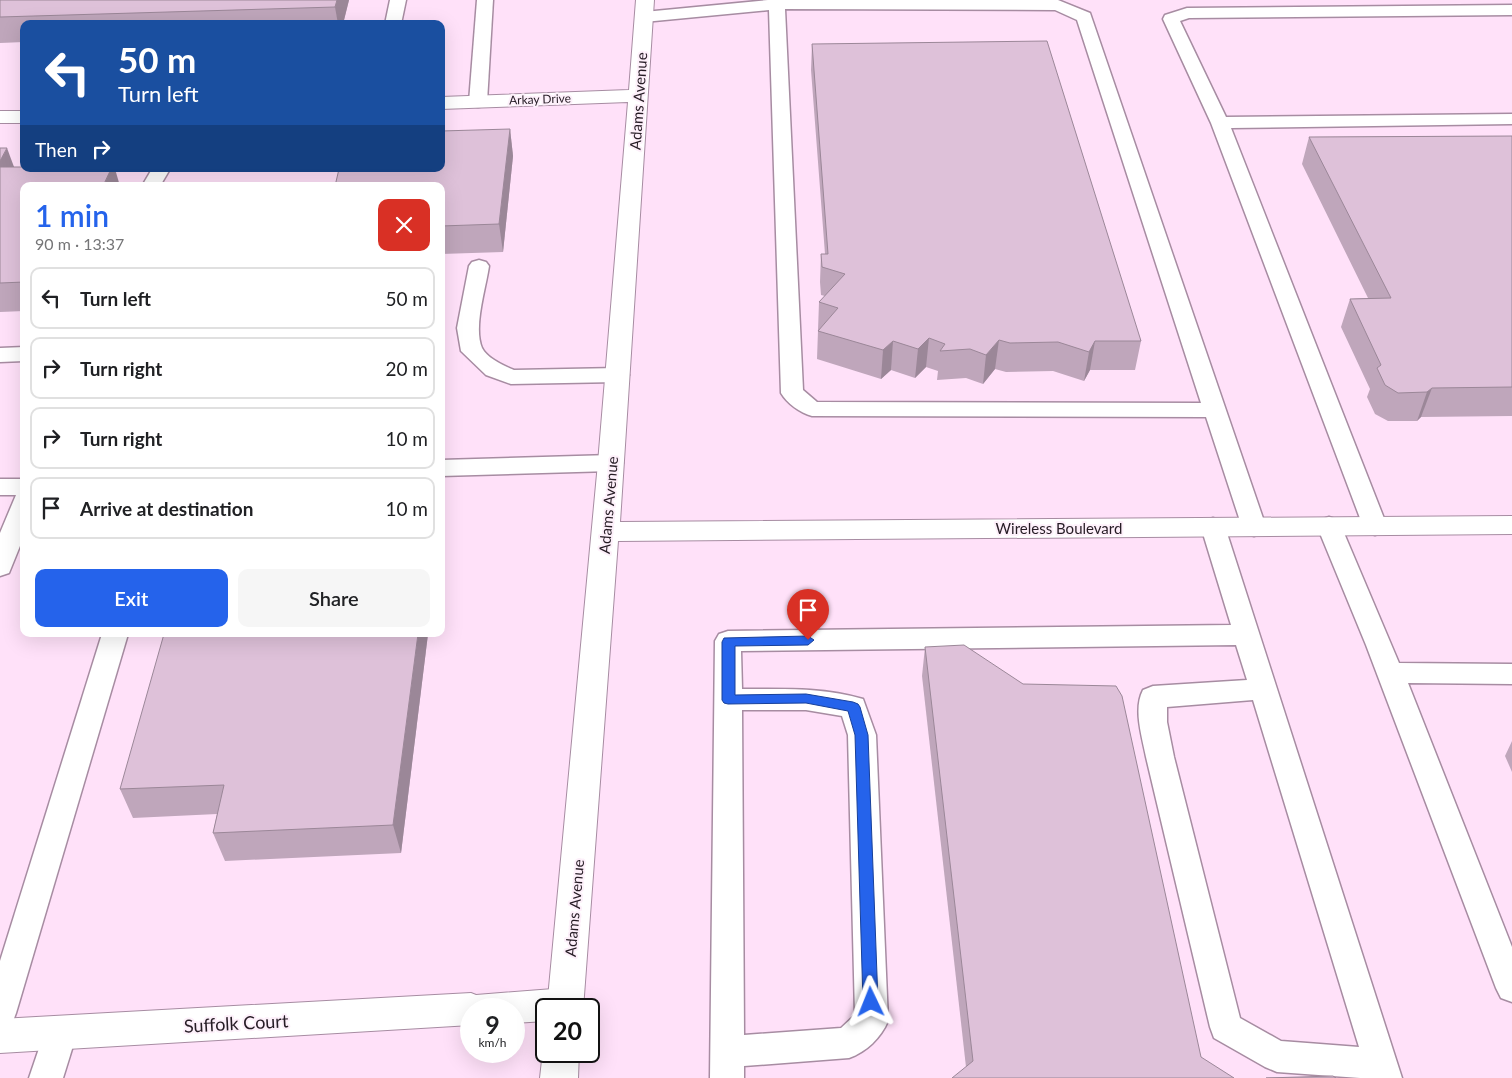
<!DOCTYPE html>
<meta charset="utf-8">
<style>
body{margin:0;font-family:Lato,sans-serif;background:#f6f6f6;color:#202124;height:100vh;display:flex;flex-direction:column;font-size:19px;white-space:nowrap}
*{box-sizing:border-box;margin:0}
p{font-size:16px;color:#757577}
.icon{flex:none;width:28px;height:28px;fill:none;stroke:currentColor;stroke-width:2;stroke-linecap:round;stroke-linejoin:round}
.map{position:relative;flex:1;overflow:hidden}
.drawer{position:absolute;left:20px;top:182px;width:425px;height:455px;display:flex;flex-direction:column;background:#fff;border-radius:10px;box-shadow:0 5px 20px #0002}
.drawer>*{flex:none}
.guide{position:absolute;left:20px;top:20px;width:425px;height:152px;border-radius:10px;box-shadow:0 5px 20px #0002;background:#1a4fa0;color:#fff;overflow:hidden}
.speed{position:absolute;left:460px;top:998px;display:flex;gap:10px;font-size:25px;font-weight:700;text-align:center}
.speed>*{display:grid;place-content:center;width:65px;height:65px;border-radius:50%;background:#fff;box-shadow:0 5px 20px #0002;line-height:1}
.speed small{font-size:12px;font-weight:400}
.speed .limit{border:2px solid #111;border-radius:8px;background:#fff;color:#111}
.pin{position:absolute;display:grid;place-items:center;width:42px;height:42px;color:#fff;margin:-51px -21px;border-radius:50% 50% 50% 0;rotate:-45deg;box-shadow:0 0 5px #0007}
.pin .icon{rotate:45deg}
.me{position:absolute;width:55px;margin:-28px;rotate:358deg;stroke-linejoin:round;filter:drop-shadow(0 0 4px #0008)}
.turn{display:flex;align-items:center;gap:18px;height:105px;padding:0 15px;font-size:22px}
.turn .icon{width:65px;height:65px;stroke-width:2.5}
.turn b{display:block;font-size:35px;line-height:42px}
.then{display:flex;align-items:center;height:48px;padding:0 15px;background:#0003;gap:10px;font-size:19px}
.round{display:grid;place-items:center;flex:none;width:52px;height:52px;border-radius:10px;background:#f6f6f6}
.head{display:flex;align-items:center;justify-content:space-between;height:85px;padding:0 15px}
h1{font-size:30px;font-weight:600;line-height:38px;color:#2563eb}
.primary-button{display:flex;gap:10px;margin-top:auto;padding:10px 15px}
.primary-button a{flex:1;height:58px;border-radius:10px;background:#2563eb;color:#fff;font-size:20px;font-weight:600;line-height:58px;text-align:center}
.primary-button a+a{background:#f6f6f6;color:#202124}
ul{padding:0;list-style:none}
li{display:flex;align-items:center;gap:15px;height:62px;margin:0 10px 8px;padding:0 5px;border:2px solid #e0e0e0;border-radius:10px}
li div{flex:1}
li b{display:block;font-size:19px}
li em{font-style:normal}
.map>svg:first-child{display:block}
.built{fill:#ffe1f9;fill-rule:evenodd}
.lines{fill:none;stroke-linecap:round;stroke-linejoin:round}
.lane-casing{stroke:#a78ca2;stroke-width:3}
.street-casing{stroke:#a78ca2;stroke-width:2}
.secondary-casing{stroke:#a78ca2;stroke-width:2}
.lane{fill:#fff;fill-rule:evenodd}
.street{fill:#fff;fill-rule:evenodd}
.secondary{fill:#fff;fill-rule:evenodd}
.wall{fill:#bfa6bb}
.shaded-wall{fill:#9b8798}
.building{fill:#dec1d9;stroke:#9b8798}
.route{fill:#2563eb;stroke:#184099}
.labels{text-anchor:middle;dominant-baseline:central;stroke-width:4;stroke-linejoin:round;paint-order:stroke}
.far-street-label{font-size:12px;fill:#261c25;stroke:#fdf0fa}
.street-label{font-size:15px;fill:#261c25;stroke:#fdf0fa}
.near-street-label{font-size:18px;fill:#261c25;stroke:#fdf0fa}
</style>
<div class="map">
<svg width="1512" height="1078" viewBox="0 0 1512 1078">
<rect width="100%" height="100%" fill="#fdf0fa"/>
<path class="built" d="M0,0h1512v1078h-1512zM24,24h417v145h-417zM24,186h417v448h-417zM471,1009h43v42h-43zM546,1009h43v42h-43z"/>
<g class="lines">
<defs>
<g id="lane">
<path d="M390,0h16l-5,24h-16z"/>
<path d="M477,0h16l-6,102 -3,4 -6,1 -6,-1 -3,-4z"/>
<path d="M768,0h290l32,13 176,514 -3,6 -9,3 -9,-3 -3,-6 -36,-110 -394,-1c-12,-3 -25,-13 -31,-23l-12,-383 -125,12 -6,-1 -2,-4 2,-4 6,-1zM785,9l270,1 22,10 124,383 -384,-1 -14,-12z"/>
<path d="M1512,5v10l-323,3 -9,3 46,96 286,-3v10l-281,4 156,398 -3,6 -9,3 -9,-3 -3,-6 -152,-403 -48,-104 2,-4 22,-7z"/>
<path d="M152,169h18l-10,17h-18z"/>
<path d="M479,260l7,2 3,4c-3,22 -16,61 -7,82 5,10 22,18 32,22l104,-2 8,2 3,5 -3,5 -8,2 -107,2 -25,-9 -25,-24 -4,-23 12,-62 3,-4z"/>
<path d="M24,347v14l-24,1v-14z"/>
<path d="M611,455l8,2 4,6 -4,6 -8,2 -170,5v-16z"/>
<path d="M0,479h24v57l-15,37 -9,3v-43l16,-38h-16z"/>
<path d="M1329,517l9,3 3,6 58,137 113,1v20l-104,-1 104,264v55l-11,-4 -5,-10 -130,-343 -49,-119 3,-6z"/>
<path d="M1213,518l9,3 3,6 177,551h-42l-83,-6 -12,-5 -51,-29 -4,-11 -64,-270c-4,-21 -13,-48 -3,-67l10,-4 94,-6 -11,-35 -495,6 1,38c41,0 81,-2 121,10l13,36 12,286c-7,17 -22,31 -39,37l-105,8v12h-34l5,-437 4,-7 9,-3 503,-6 -30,-98 3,-6zM1253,700l106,347 -78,-6 -41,-23 -66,-261 -7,-35v-15zM742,710h64l36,6 6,19 7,280 -14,13 -97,7z"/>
<path d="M102,634h26l-112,379 -4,11 -12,4v-67z"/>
<path d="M60,1018l12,4 5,11 -14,45h-34l19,-56z"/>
</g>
<path id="street" d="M566,988l13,5 5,11 -2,5h-36v12l-32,2v-14h-43v16l-471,28v-34l471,-26 5,2z"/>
<g id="secondary">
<path d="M636,0h18l-34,522 892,-6v18l-894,7 -35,468h-36l51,-546 30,-361 -187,7v-12l188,-7z"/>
<rect x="0" y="111" width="24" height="12"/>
<path d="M546,1043v8h33l-1,27h-38l3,-27z"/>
</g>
</defs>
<use href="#lane" class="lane-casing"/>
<use href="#street" class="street-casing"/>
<use href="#secondary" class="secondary-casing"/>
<use href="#lane" class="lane"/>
<use href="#street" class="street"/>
<use href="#secondary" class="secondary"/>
</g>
<g class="wall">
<path d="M0,0h349l-6,24h-319v18l-24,1z"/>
<path d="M812,44l329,297 -6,29h-45l-6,11 -31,-10 -47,1 -11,-3 -12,15 -17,-6 -29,2 1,-9 -12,-4 -11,11 -24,-8 -10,9 -64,-20 2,-57 6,-6 -4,-1 -1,-13 1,-28h4l-14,-184z"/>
<path d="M510,129l3,27 -10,96 -62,2v-68z"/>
<path d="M1512,136v280l-91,1 -4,4h-29l-13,-7 -8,-17 3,-8 -29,-62 9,-28 18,-1 -66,-134 7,-27z"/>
<path d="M0,148l14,19 10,19v125l-24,1z"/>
<path d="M428,634l-27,219 -176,8 -12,-28 4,-19 -84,4 -13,-29z"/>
<path d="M925,647l276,410 -235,10 -44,-391z"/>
<path d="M1512,741v31l-7,-16z"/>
</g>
<g class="shaded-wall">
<path d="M337,0h12l-6,24h-5l-3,-17z"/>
<path d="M510,129l3,27 -10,96 -4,-28z"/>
<path d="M7,148l10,27 -17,1v-15z"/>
<path d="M111,169h4l5,17h-17z"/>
<path d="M929,338l-3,29 -11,11 3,-29z"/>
<path d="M999,340l-4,29 -12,15 3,-29z"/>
<path d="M893,341l-2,29 -10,9 2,-29z"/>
<path d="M1095,341l-5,29 -6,11 5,-29z"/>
<path d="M1432,388l-11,29 -4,4 10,-29z"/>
<path d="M418,634h10l-27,219 -8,-28z"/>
</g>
<g class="building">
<path d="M0,0h337l-2,7 -335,10z"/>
<path d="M1047,41l94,300h-46l-6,11 -31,-10 -48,1 -11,-3 -13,15 -16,-6 -30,2 5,-7 -16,-6 -11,11 -25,-8 -10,9 -65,-19 20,-23 -19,-6 26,-28 -23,-7 -1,-13h7l-16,-210z"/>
<path d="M510,129l-11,95 -58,2v-40h-106l4,-17h102v-38z"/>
<path d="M1512,136v251l-80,1 -5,4 -29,1 -13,-8 -8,-17 4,-3 -31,-66 41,-1 -82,-161z"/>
<path d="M0,148h7l-7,13z"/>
<path d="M0,167h24v2h87l-8,17h-79v96l-24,1z"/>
<path d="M164,634h254l-25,191 -180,8 11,-48 -104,4z"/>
<path d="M964,645l59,39 93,2 6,10 79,361 33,21h-282l21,-17 -48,-414z"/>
<path d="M1333,1076l3,2h-70z"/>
</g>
<path class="route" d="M808,636l6,4 -6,5 -73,1v49l71,-1 47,8 5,2 2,3 8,28 10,267 -2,4 -5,2 -5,-2 -3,-4 -8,-267 -7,-24 -42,-8 -78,1 -4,-1 -2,-3v-58l2,-4z"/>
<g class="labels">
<g class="far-street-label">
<text transform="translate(540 99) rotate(-2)">Arkay Drive</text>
</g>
<g class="street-label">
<text transform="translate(638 101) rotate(-86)">Adams Avenue</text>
<text transform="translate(608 505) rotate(-85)">Adams Avenue</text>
<text x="1059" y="528">Wireless Boulevard</text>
<text transform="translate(574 908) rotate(-85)">Adams Avenue</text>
</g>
<g class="near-street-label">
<text transform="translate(236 1023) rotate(-3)">Suffolk Court</text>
</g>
</g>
</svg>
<div class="speed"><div>9<small>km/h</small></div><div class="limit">20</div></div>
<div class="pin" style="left:808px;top:640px;background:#d93025"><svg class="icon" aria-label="arrive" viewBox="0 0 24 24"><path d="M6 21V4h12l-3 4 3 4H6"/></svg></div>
<svg class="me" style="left:871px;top:1002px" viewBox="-20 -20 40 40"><path d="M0-17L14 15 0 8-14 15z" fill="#2563eb" stroke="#fff" stroke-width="4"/></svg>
<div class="guide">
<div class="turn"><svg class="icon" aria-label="left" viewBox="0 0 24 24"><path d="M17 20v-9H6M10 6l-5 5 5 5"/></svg><div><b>50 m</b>Turn left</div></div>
<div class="then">Then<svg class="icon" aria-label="right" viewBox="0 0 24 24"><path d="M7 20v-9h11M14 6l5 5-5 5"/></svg></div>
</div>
<section class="drawer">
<div class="head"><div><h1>1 min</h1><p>90 m · 13:37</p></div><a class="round" style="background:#d93025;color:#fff"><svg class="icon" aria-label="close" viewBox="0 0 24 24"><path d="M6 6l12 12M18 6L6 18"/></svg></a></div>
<ul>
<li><svg class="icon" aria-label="left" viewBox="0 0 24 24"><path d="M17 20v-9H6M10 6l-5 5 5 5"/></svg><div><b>Turn left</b></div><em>50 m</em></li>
<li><svg class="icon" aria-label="right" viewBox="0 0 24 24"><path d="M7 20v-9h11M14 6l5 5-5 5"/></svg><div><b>Turn right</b></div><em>20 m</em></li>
<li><svg class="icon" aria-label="right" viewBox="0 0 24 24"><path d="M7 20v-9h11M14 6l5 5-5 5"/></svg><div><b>Turn right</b></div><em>10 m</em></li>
<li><svg class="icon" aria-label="arrive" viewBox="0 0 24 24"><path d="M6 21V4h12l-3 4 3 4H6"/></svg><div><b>Arrive at destination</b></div><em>10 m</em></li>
</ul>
<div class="primary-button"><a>Exit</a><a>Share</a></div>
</section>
</div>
